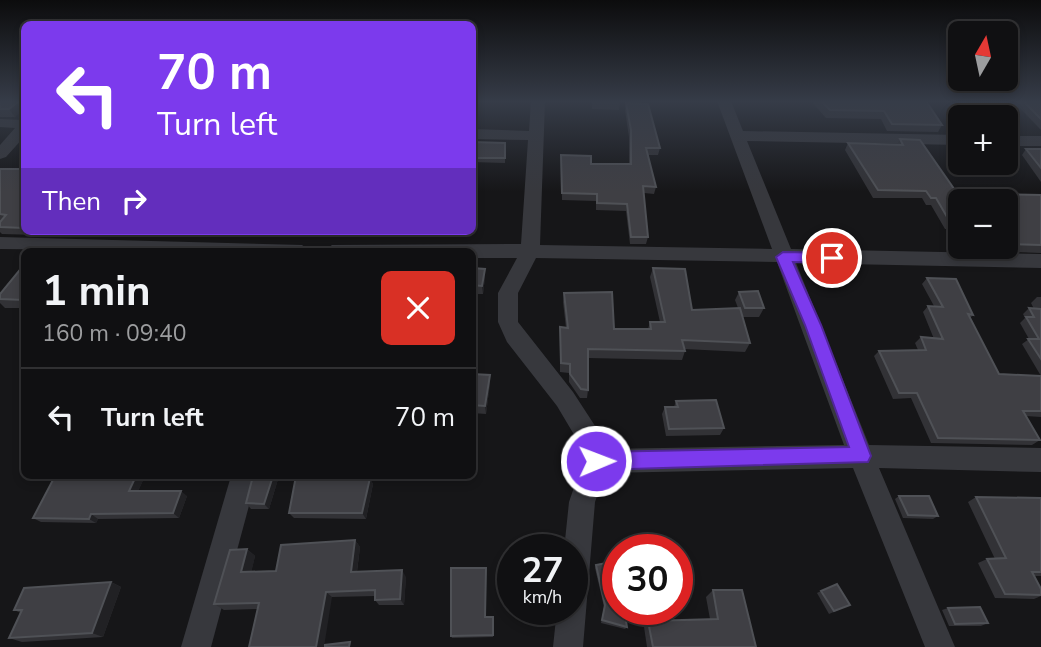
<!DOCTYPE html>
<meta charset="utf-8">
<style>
body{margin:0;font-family:"Nunito Sans",sans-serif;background:#1e1e20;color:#f1f3f6;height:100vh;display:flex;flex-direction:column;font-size:26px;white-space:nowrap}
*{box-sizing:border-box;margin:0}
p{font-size:23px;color:#9c9d9f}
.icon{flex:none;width:38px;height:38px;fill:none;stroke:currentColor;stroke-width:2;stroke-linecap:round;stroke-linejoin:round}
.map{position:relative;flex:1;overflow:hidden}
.drawer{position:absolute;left:21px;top:248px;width:455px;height:231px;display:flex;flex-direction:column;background:#101012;border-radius:10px;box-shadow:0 4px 10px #0003,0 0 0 2px #303032}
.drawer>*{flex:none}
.top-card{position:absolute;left:21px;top:21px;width:455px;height:214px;border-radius:10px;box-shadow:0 4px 10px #0003,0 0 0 2px #303032;background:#7c3aed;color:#fff;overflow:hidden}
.needle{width:46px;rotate:9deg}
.fabs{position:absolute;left:948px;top:21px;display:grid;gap:14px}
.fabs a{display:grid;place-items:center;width:70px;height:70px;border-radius:10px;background:#101012;box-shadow:0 4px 10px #0003,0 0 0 2px #303032;font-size:35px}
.speed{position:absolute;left:497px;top:534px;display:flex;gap:14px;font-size:35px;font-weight:700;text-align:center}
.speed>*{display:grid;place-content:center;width:91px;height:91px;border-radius:50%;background:#101012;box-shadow:0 4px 10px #0003,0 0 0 2px #303032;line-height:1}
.speed small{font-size:18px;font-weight:400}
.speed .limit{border:10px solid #d22;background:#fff;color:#111}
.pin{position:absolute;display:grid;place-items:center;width:60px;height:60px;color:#fff;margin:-30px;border:4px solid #fff;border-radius:50%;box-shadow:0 2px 7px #0007}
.me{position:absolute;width:77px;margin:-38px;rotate:89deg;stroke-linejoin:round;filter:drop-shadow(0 0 5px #0008)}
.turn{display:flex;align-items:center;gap:24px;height:147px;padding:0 21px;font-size:32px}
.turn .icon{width:91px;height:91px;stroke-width:2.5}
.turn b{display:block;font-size:49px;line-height:60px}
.then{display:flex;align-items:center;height:66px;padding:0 21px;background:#0003;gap:14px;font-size:26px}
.round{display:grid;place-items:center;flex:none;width:74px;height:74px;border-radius:10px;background:#1e1e20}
.headline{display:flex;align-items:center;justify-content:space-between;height:119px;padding:0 21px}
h1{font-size:42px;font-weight:700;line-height:52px}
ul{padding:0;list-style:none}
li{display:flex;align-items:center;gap:21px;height:98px;padding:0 21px;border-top:2px solid #303032}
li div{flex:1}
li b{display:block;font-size:26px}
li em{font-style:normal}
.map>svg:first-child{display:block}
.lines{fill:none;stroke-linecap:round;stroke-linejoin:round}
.minor{fill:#37383d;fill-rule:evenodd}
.wall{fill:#323236;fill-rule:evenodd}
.shaded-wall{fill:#212124}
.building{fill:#3f3f44;stroke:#4f5156;stroke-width:2}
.route{fill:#7c3aed;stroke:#51269a;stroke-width:2}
</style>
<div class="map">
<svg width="1041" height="647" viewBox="0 0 1041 647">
<rect width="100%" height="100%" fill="#161618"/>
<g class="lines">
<g class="minor">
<path d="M531,101h14l-5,144 232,4 -55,-148h14l12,30 218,4v10l-214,-4 44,108 250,5v14l-245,-5 73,182 172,3v24l-162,-4 76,179h-30l-72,-179 -248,5 -10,29 -12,145h-30l4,-38h15v-59h-8l5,-48 14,-41 -4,-18 -22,-37 -50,-64 -9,-20v-29l19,-35h-45v-6h-149l9,-7 189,-1 7,-104 -56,-1v-10l57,2zM536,258l241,4 67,183 -239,4 -6,-17 -26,-40 -55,-70v-29z"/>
<path d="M0,119l24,1v17l-18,20 -6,2v-14l15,-17 -15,-1z"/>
<rect x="1006" y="136" width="35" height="10"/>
<path d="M0,237l302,8 9,7 -311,-3z"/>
<path d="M231,476h26l-46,171h-30z"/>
</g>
</g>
<g class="wall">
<path d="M0,101h24l-9,16h-15z"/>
<path d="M592,101h28l-1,9 -27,-1z"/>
<path d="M811,101h115l16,24 -4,7 -51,-1 -6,-12 -55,-1z"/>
<path d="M1013,101h28v29z"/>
<path d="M626,103l34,45 -2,7h-10l8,32 -2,7 -10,-1 4,44 -2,7h-16l-4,-33 -30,-1v-9l-34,-1 -1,-45 30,9h38v-27l-4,-27z"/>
<path d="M900,139l57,54 84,2v58l-79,-3 -12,-21h-5l-14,-24h-5l-4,-7h-49l-28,-48 3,-7 49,2zM961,201h45v46h-45z"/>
<path d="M472,142l33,1v20l-33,-1z"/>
<path d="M1026,149h15v33l-19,-27z"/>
<path d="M24,164v67h18l-4,4 -36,-1 -2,-2v-63h20z"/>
<path d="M24,266v42h-19l-5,-5v-9z"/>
<path d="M472,268l13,9 -2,17h-11z"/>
<path d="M653,268l39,42 46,-2 -3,-8 4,-8 25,16 -5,9h-17l8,26 -5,9 -61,-3 1,2 -3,9 -94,-2v32l-1,8h-7l-11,-16v-9l-9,-1v-45l6,1 -3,-26 1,-9 50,36h34l2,-7h10l-10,-45z"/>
<path d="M927,278l46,37 -3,3 29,56 42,2 -19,-32 7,-5 -9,-16 5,-5 -2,-4 6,-6 5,1 -3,-6 6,-6h4v120l-15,-1 14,24 -8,5 -101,-2 -20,-45 -18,1 -19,-43 5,-5 39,-1 -3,-7 6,-6 13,2 -11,-27 5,-6h6l-12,-22z"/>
<path d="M472,374l18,1v8l-4,31 -14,-1z"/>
<path d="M676,401l48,27 -4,7 -54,1 -4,-22 3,-7h9z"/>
<path d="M55,476h90l-7,15 49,5 -8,22 -81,1 -2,4 -55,-1 -8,-4z"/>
<path d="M253,476h26l-10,33h-18l-5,-6z"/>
<path d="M370,479l3,5 -7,35 -72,-1 -5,-5z"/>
<path d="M899,496l39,20 -5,3 -30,-1 -8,-19z"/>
<path d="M976,497l65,1v78h-6l6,13v7l-7,3 -39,-1 -17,-35 9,-4h8l-27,-57z"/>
<path d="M355,540l5,7 -3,25 49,5 -2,28h-25l-4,-5v-4l-43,1 -74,12 -34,1 -10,-6 33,-55 8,7 -4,16 25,-1z"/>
<path d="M596,565l31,62 -2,2 -24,-6 3,-16 -9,-39z"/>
<path d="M111,582l10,5 -18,50 -81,5 -13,-4 12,-25 -7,-3z"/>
<path d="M713,590l43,57h-109l-3,-20 4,-6 62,-2 -4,-22z"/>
<path d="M821,591l29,14 -21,9 -12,-21z"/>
<path d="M948,608l40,15 -7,3h-32l-7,-16z"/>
<path d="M485,617h8v20l-41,1 -1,-2z"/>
</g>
<g class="shaded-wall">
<path d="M19,101h5v7l-9,9 -6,-8z"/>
<path d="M34,231h8l-4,4z"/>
<path d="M485,269v8l-2,17 -1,-8z"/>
<path d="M490,375v8l-4,31 -1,-8z"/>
<path d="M136,476h9l-9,20 -7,-5z"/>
<path d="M273,476h6l-10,33 -5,-5z"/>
<path d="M367,476h4l-1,3 3,5 -7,35 -4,-6z"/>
<path d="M181,491l6,5 -8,22 -6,-5z"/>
<path d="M91,514l7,5 -2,4 -7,-4z"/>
<path d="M355,540l5,7 -4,31 -5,-6z"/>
<path d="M247,549l8,7 -5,22 -9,-6z"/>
<path d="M402,570l4,7 -2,28 -4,-6z"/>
<path d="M111,582l10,5 -18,50 -11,-4z"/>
<path d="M326,592l6,5 -8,50h-8z"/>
</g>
<g class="building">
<path d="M0,101h19l-10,8h-9z"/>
<path d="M821,101h105l16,24 -50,-1 -8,-13 -54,-1z"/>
<path d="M1023,101h18v18z"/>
<path d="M626,103l22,1 12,44h-14l10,39 -13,-1 5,51h-17l-4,-33 -30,-1v-9l-35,-1 -1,-38 30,1v8h40v-34z"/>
<path d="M900,139l20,1 37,53 84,2v50l-35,-1v-43h-45v30l-6,-9h-5l-14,-24h-5l-5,-7 -48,-1 -30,-47 55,2z"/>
<path d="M472,142l33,1v15h-33z"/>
<path d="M1026,149h15v19z"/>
<path d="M24,164v64l-24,-1v-5l6,-7 -6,-1v-45h20z"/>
<path d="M23,266h1v34l-24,-1v-5z"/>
<path d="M472,268l13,1 -3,17 -10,-1z"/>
<path d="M653,268l32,1 7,41 48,-2 10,35 -68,-3 3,11 -97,-2v41l-7,-1 -11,-15v-10l-9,-1 -1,-36 8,1 -4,-35 48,-1 2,37h37l-1,-7h15z"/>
<path d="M927,278l29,1 17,36 -5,-1 31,60 42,2v35h-18l17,29 -102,-2 -21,-45h-18l-20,-42 47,-1 -5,-13 22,2 -15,-33 15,1z"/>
<path d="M758,291l6,17h-19l-6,-16z"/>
<path d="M1029,308l12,1v50l-13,-20h11l-13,-22h8z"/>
<path d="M472,374l18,1 -5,31 -13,-1z"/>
<path d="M716,400l8,28 -55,1 -4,-22h13l-2,-6z"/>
<path d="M55,476h81l-7,15h52l-8,22 -82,1 -2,5 -56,-1z"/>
<path d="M253,476h20l-9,28 -18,-1z"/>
<path d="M296,476h71l-1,2h4l-8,35h-73z"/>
<path d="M899,496h30l9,20 -30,-1z"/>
<path d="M976,497l65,1v74h-9l9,17v6l-36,-1 -18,-35 19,-1z"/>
<path d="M355,540l-4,32 51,-2 -2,29 -25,1v-10l-49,2 -10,55h-67l10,-44 -45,1 16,-54 17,-1 -6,23 35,-1 5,-26z"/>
<path d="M612,562l6,16v31h6l3,18 -25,-7 3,-15 -9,-40z"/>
<path d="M451,568h35l-1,49h8v18l-42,1z"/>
<path d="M111,582l-19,51 -83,5 13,-28h-8l10,-22z"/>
<path d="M837,584l13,21 -16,6 -13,-20z"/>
<path d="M713,590h29l14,57h-103l-5,-26 70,-2z"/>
<path d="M980,607l8,16 -33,1 -7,-16z"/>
<path d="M350,642l-1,5h-24v-2z"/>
</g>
<linearGradient id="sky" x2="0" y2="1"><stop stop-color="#0c0c0d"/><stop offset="0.53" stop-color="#363c48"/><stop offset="1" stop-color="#363c48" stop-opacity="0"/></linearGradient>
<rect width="1041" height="192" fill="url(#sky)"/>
<path class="route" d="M783,252l49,1 7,5 -7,5 -39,-1 28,63 50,131 -3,6 -272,8 -7,-3 -3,-6 3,-6 7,-3 253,-5 -44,-122 -29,-68z"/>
</svg>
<div class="fabs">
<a><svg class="needle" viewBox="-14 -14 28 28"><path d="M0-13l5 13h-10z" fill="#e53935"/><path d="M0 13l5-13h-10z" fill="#9c9d9f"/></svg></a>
<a>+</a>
<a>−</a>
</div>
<div class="speed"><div>27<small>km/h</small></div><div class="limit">30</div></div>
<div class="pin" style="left:832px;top:258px;background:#d93025"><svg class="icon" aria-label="arrive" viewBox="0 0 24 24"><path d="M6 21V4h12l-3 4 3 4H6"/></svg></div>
<svg class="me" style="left:596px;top:461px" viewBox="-20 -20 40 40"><circle r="17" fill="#7c3aed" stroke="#fff" stroke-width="3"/><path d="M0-11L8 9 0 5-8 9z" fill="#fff"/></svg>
<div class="top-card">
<div class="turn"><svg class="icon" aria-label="left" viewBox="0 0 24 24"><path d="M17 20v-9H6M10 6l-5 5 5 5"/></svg><div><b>70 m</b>Turn left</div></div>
<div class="then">Then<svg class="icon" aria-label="right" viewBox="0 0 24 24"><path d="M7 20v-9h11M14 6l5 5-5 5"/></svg></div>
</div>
<section class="drawer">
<div class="headline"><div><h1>1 min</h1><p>160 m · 09:40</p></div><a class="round" style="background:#d93025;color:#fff"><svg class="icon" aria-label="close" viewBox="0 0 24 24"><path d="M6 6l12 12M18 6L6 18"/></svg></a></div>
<ul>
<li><svg class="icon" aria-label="left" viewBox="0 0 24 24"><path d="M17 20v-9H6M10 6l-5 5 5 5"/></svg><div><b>Turn left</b></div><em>70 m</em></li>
</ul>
</section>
</div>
